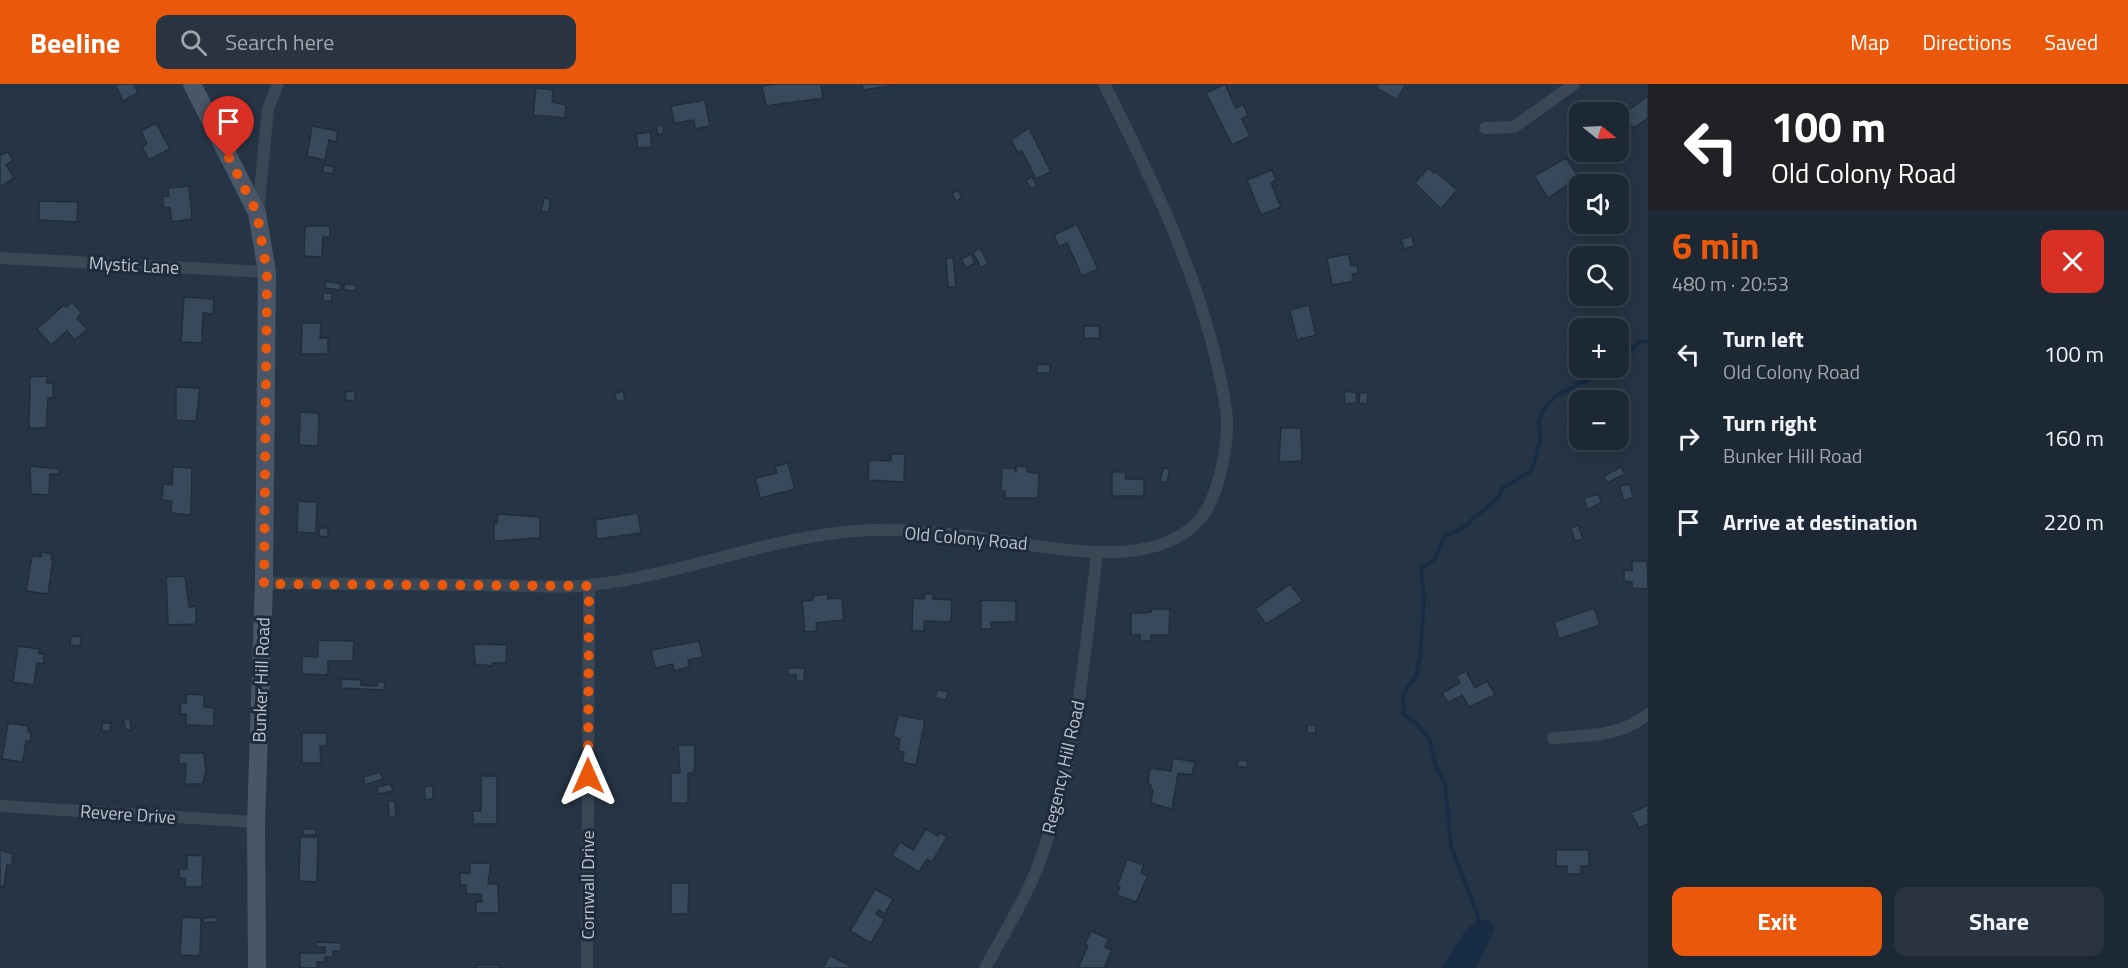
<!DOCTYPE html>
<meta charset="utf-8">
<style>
body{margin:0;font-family:"Titillium Web",sans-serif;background:#293440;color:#f1f3f6;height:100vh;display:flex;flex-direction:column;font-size:22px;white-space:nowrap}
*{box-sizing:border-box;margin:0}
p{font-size:20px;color:#a0a6ac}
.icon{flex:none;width:33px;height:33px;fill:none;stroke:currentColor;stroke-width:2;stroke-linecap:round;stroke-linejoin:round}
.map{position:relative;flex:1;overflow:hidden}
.panel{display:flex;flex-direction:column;background:#1c2834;width:480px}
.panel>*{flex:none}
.hud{background:#202124;color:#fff;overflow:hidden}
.needle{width:39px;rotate:108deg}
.buttons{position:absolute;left:1569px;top:18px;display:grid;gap:12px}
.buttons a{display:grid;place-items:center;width:60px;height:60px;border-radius:12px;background:#1c2834;box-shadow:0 3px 15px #0003,0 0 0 2px #3a444f;font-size:30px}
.pin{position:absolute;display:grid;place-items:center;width:51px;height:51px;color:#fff;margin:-62px -26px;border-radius:50% 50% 50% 0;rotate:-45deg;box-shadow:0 0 6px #0007}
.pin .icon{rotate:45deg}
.me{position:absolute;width:66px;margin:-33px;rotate:0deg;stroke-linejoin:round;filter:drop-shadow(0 0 4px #0008)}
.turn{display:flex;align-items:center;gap:21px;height:126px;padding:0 24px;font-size:27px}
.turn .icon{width:78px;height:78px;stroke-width:2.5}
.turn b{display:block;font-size:42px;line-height:51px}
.round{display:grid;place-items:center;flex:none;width:63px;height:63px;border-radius:12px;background:#293440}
.summary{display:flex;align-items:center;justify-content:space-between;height:102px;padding:0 24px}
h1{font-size:36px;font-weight:700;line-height:45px;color:#ea580c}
.action{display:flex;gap:12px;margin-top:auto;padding:12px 24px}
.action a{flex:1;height:69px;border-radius:12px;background:#ea580c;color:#fff;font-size:24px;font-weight:700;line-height:69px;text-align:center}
.action a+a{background:#293440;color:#f1f3f6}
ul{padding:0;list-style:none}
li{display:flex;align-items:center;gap:18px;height:84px;padding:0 24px}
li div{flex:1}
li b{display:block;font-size:22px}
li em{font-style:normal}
header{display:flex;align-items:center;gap:36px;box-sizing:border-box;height:84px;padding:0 30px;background:#ea580c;color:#fff}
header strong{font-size:28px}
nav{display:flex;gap:33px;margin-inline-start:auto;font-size:21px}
.search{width:420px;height:54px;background:#293440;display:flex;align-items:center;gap:15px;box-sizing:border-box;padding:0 21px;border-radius:12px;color:#a0a6ac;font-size:22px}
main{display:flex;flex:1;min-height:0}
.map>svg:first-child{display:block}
.water{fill:#182c44}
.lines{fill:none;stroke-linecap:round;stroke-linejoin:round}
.stream{stroke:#182c44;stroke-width:4}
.building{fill:#38495b;stroke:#212d3c;stroke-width:1.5}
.street{stroke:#3b4754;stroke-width:12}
.secondary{stroke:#495668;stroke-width:18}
.route{stroke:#ea580c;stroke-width:10;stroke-dasharray:0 18}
.labels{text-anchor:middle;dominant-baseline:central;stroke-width:6;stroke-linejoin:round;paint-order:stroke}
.street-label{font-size:18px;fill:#b9c2ce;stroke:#1f2b3a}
</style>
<header>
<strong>Beeline</strong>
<div class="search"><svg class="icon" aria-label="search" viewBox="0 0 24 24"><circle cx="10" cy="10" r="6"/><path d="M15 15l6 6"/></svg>Search here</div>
<nav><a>Map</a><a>Directions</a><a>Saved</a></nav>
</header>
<main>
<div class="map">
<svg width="1648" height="884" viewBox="0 0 1648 884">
<rect width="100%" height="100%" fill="#263545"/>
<path class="water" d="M1486,835l8,5 1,4 -19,40h-35l26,-40z"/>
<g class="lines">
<path class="stream" d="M1478,842v-10l-27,-70 -6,-62 -9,-18 -7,-28 -13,-15 -12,-8 -1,-21 13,-18 4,-19 4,-57 -3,-31 14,-11 10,-22 15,-6 38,-32 4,-9 30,-19 8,-29 -1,-20 4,-11 13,-14 29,-15 32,-11 21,-28 10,-1"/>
</g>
<g class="building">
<path d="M115,0h19l4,9 -15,8z"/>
<path d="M773,0h48l2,14 -57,8 -4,-20z"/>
<path d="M862,0h29v2l-28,4z"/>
<path d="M1225,0l11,24 7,-4 5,11 -6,4 8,17 -18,9 -26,-52z"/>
<path d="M1378,0h28l-9,16 -21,-12z"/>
<path d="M536,4l17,2 -1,12 14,3 -1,13 -32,-3z"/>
<path d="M1648,12v22l-14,10 -11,-14z"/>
<path d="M705,16l5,26 -15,3 -1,-9 -20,3 -3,-17z"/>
<path d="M156,39l14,26 -21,11 -7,-13 5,-3 -6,-13z"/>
<path d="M663,41l1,8 -6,2 -2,-9z"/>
<path d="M312,42l26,5 -2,11 -7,-2 -4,20 -18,-4z"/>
<path d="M1029,44l22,44 -15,7 -14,-28 -4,2 -7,-13z"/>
<path d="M650,48l2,15 -14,1 -2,-14z"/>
<path d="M8,68l5,8 -7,5 8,13 -14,9v-32z"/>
<path d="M1566,74l13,19 -31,21 -14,-22z"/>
<path d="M324,81l10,2 -1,7 -11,-2z"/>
<path d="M1428,84l6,5 1,-2 22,19 -16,19 -26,-26z"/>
<path d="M1272,86l4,10 -5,3 10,24 -20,8 -14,-35z"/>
<path d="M1032,93l5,9 -6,3 -5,-9z"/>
<path d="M189,102l3,33 -20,3 -2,-15 -6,1 -2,-12h7l-1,-8z"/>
<path d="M958,106l4,8 -6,3 -4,-8z"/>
<path d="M544,114l6,1 -1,13h-8z"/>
<path d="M39,117l39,1 -1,20 -38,-2z"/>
<path d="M1077,140l21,45 -16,7 -15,-33 -8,4 -5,-12z"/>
<path d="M305,142h25v11h-7l-1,20 -18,-1z"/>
<path d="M1412,152l2,10 -10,3 -3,-10z"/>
<path d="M980,164l8,16 -7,4 -8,-16z"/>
<path d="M971,170l4,9 -9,5 -5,-9z"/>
<path d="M1349,170l2,12 6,-1 1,8 -6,1 2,7 -22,4 -5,-27z"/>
<path d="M953,173l3,30h-8l-2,-28z"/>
<path d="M326,197l15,3 -1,6 -15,-2z"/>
<path d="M344,200l12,1v6l-12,-1z"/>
<rect x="323" y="209" width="9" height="8"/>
<path d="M184,213l30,2 -1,15 -10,-1 -1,30 -21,-1z"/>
<path d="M72,218l10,11 -5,5 10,11 -12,11 -8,-9 -16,14 -14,-16 27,-24 2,2z"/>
<path d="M1309,221l7,30 -19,5 -7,-30z"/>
<path d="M302,239h19l-1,15h8v16h-27z"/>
<path d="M1084,242h15l1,12 -16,1z"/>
<path d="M1037,280l13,1v8h-13z"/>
<path d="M47,292v7h6v15h-5l-2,30h-17l1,-51z"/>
<path d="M176,303l24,1 -4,33 -20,-1z"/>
<path d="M346,307l9,1v9l-10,-1z"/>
<path d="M623,307l2,9 -8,2 -3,-8z"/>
<path d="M1344,308h12l1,11 -12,1z"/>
<path d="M1360,308l8,1 -1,11 -8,-1z"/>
<path d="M300,328l19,1 -1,33 -19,-1z"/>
<path d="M1281,344h20l1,33 -23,1z"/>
<path d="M891,370h14l-1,28 -36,-2 1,-20 22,1z"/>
<path d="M788,379l7,26 -35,9 -5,-20 22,-5 -2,-7z"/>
<path d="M30,382l29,3v5h-9l-1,21 -18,-1z"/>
<path d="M1016,382l11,1v5l12,1 -1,25h-33v-7h-4l1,-23h12l2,4z"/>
<path d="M173,383l19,1 -1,47 -20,-2 1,-12 -10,-1 1,-16 9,1z"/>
<path d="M1621,383l4,7 -18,9 -3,-7z"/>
<path d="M1163,384l7,1 -3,14 -7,-2z"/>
<path d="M1112,388h14l-1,7h19v17h-32z"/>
<path d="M1630,400l3,14 -10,2 -3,-14z"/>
<path d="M1599,410l2,9 -14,7 -3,-12z"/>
<path d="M298,417l19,1 -1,31 -19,-1z"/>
<path d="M638,429l3,20 -44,6 -2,-19z"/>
<path d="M498,430l42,3v21l-46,3v-18h3z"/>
<path d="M1578,441l5,14 -8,2 -4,-13z"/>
<path d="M319,444h9v9l-9,-1z"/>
<path d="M41,468l11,2 -1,5h2l-5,35 -22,-3 6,-35 9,1z"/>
<path d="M1632,477h15l1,28 -16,-1v-6l-8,-1v-11l8,1z"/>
<path d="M185,492l4,31 7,-1v18l-28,1 -2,-48z"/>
<path d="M1290,500l13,17 -37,23 -11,-15z"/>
<path d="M828,510v5l14,-1 2,22 -28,3 1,8 -12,1 -3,-31 11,-1v-4z"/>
<path d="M925,510h8v5l19,1 -1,22 -27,-1v10h-12l1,-33 11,1z"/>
<path d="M981,516l35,1v21h-25v7h-10z"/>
<path d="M1594,524l6,17 -41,14 -5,-17z"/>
<path d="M1151,525h19l-1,26h-18v6h-11v-6h-9v-22h13l7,-1z"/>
<path d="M71,552l10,1 -1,9 -10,-1z"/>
<path d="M318,556l36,1 -1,20h-25v14l-26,-1v-18l16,1z"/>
<path d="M699,557l4,16 -15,3 1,7 -15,4 -1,-7 -18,4 -4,-18z"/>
<path d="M474,560l33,1 -1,18h-14v3l-17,-2z"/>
<path d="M18,562l22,3 -1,5h5l-1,10 -6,-1 -3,22 -21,-3z"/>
<path d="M788,584h17l-1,13h-8v-6h-8z"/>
<path d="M1466,587l9,17 12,-7 8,14 -26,12 -7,-12 -14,8 -6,-10 18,-10 -4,-7z"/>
<path d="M341,595l20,1v5l16,1v-4h8l-1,8 -43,-2z"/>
<path d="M937,606l11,2 -2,8 -11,-2z"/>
<path d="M186,610l18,1v12l10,1v18l-28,-1v-11h-6l1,-12 5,1z"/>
<path d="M898,631l27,5 -9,45 -14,-3 2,-10 -6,-1 2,-12 -7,-2z"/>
<path d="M130,635l1,11h-5l-3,-10z"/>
<path d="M8,639l20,3v6h3l-1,10 -4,-1 -3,21 -21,-3z"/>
<path d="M102,639h9l-1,8h-8z"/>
<rect x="1307" y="641" width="9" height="8"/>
<path d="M302,649h25v13h-7l1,17h-19z"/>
<path d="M678,661h17v23l-2,5h-5v30h-17v-30h9z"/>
<path d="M179,669h25l2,17 -3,14h-18l1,-20h-7z"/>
<path d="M1173,674l22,4 -3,13 -14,-2 -6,36 -21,-6 2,-13 -3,-1 1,-4 -3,-1 2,-16 21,3z"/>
<path d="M1238,676l10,1 -1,7 -10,-2z"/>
<path d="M380,688l3,7 -18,6 -2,-8z"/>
<path d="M481,692h16v48h-24v-13h8z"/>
<path d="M391,700l2,7 -15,3 -1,-7z"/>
<path d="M433,702v13l-8,1 -1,-13z"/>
<path d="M388,717h7l1,15 -7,1z"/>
<path d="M1648,721v19l-9,4 -8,-15z"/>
<rect x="303" y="745" width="13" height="6"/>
<path d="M926,745l12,7 2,-4 7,5 -15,25 -5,-3 -8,13 -27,-16 8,-14 13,8z"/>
<path d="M300,753h18l-1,45 -18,-1z"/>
<path d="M0,766l13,4 -1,11h-5l-3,22 -4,-1z"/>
<path d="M1556,766h33v16h-8v8h-14v-8h-11z"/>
<path d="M187,771l16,1 -1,31h-17v-9h-6v-9h8z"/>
<path d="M1127,775l17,6 -3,8 7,3 -12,26 -19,-7 3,-8 -3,-1z"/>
<path d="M470,779h21l-3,21h10l1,29h-23v-11h6l-1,-8h-15v-9h-6v-12h10z"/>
<path d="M671,799h18l-1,31h-17z"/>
<path d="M875,805l18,10 -8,15 -6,-4 -3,4 9,5 -14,24 -21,-12z"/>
<path d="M182,833l19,1 -1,38 -20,-1z"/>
<path d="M216,833l2,5 -15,1 1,-5z"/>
<path d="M1091,847l18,8 -4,8 7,3 -7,16 4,2h-31l10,-22 -3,-2z"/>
<path d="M316,858l25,1v8h-8v6h-8v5h-8v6h-17v-15h25v-6h-9z"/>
<path d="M830,871l20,11 -1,2h-26z"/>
<rect x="476" y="881" width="24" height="3"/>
</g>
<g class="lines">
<g class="street">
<path d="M1485,44l29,-1 60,-43"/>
<path d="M258,128l10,-103 10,-25"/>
<path d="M0,174l267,14"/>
<path d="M264,499c74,1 147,1 221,2 34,0 72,4 106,0 90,-10 175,-47 265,-54 47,-4 95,3 142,9 59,8 158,32 203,-22 19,-24 29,-79 25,-109 -18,-115 -70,-223 -122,-325"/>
<path d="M1553,654c33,-2 69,-2 95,-24"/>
<path d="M0,722l256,16"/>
<path d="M587,884l2,-382"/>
<path d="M985,884c18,-31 37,-64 51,-97 40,-101 48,-211 61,-318"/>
</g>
<path class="secondary" d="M192,0l65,129 10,59 -3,311 -8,239 1,146"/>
</g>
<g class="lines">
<path class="route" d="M229,74l28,55 10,59 -3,312 325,2 -1,190"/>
</g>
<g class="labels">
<g class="street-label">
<text transform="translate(134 181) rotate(3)">Mystic Lane</text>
<text transform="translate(966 454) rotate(5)">Old Colony Road</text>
<text transform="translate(261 596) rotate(-88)">Bunker Hill Road</text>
<text transform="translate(1063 683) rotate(-77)">Regency Hill Road</text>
<text transform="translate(128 730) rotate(4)">Revere Drive</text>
<text transform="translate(587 801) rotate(-90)">Cornwall Drive</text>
</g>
</g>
</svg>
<div class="buttons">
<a><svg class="needle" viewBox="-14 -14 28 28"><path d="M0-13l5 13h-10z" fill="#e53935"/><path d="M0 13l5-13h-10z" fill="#a0a6ac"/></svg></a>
<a><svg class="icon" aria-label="sound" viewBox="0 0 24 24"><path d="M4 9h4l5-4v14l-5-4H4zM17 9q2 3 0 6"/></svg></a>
<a><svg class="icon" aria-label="search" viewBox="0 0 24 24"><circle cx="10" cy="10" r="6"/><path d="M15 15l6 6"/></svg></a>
<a>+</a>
<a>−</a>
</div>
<div class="pin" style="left:229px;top:74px;background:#d93025"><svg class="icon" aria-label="arrive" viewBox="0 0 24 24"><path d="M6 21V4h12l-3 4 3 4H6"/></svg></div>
<svg class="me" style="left:588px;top:692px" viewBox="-20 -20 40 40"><path d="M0-17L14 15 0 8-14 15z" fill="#ea580c" stroke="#fff" stroke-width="4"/></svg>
</div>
<section class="panel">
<div class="hud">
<div class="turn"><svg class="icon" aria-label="left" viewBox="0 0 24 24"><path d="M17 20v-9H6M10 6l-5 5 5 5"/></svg><div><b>100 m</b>Old Colony Road</div></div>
</div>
<div class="summary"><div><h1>6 min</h1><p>480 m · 20:53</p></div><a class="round" style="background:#d93025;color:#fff"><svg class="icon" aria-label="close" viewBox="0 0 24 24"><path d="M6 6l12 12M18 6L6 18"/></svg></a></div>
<ul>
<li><svg class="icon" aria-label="left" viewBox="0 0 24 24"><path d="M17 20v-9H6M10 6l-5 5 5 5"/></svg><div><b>Turn left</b><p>Old Colony Road</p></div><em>100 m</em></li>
<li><svg class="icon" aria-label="right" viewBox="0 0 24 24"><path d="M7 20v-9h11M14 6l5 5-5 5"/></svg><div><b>Turn right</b><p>Bunker Hill Road</p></div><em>160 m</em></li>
<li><svg class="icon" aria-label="arrive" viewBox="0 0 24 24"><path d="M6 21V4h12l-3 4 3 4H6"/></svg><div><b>Arrive at destination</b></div><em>220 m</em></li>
</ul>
<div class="action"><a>Exit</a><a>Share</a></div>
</section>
</main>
